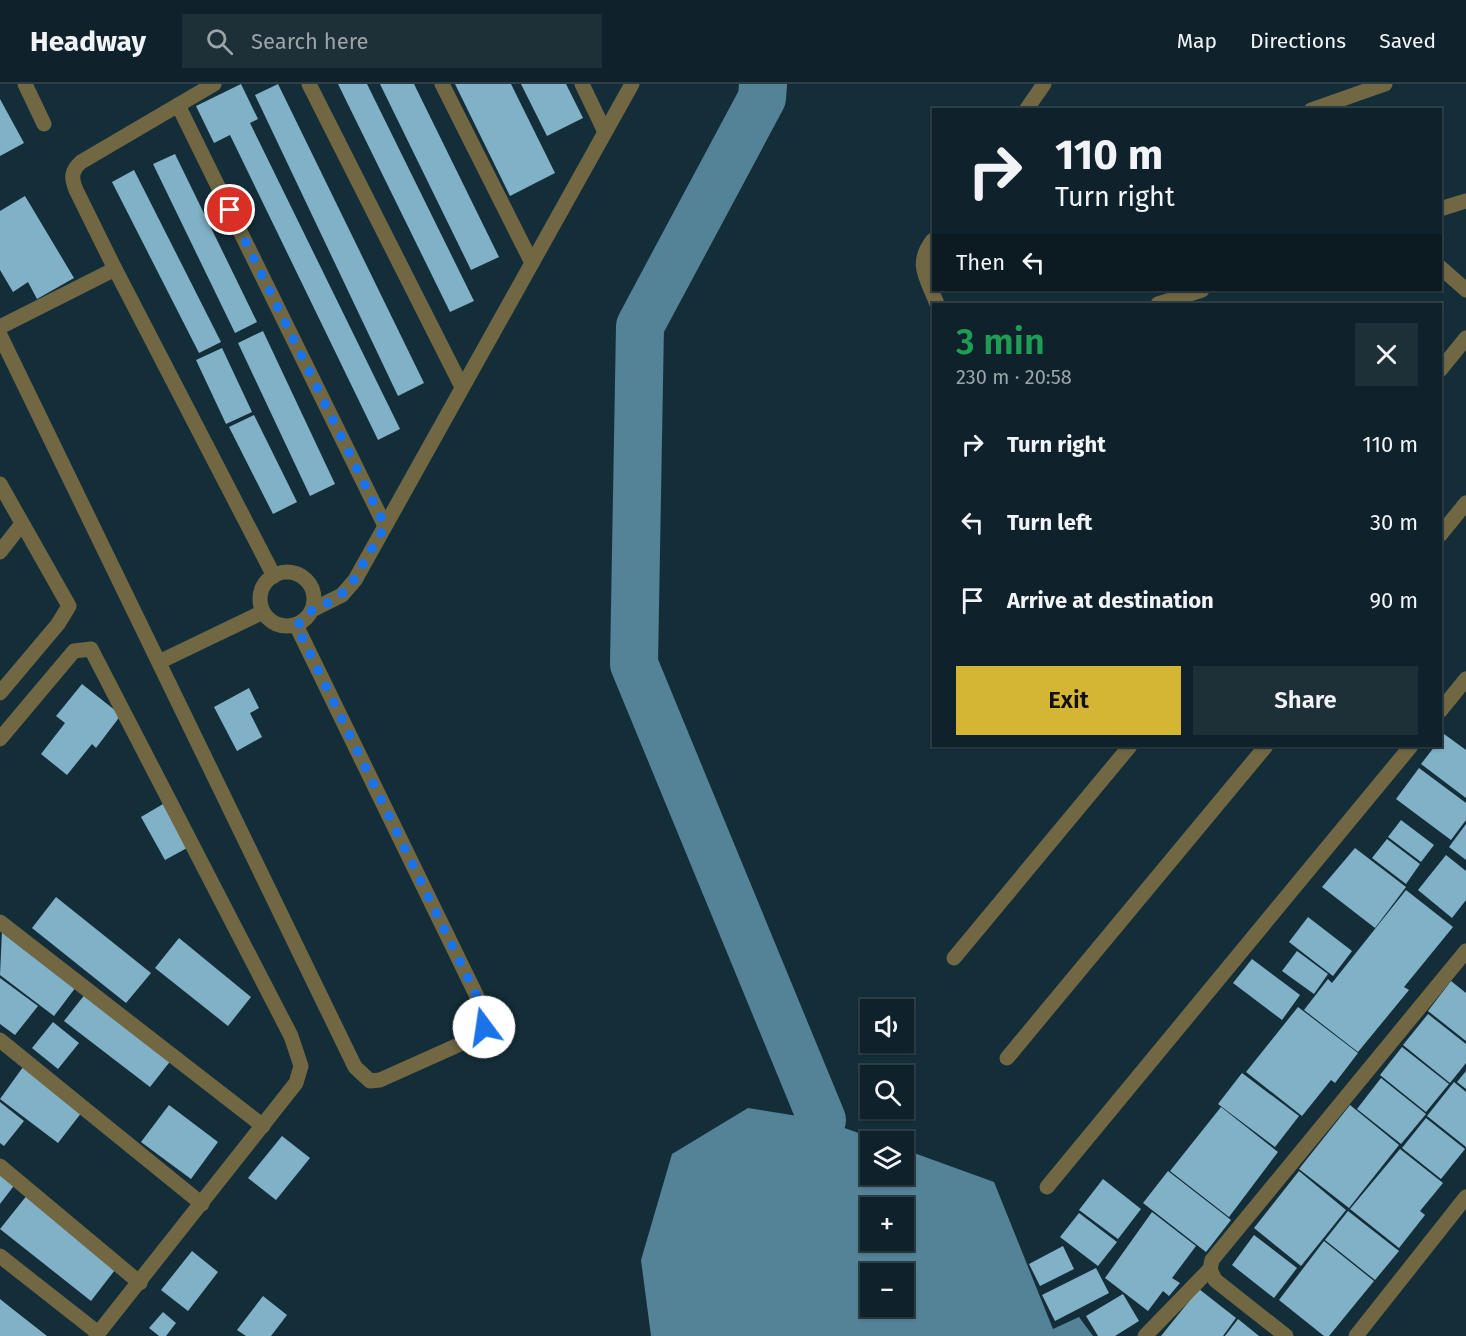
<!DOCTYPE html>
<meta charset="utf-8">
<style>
body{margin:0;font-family:"Fira Sans",sans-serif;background:#1d2f37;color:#f1f3f6;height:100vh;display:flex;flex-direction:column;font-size:22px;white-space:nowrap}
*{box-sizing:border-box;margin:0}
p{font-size:20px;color:#9ba4a9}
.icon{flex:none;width:33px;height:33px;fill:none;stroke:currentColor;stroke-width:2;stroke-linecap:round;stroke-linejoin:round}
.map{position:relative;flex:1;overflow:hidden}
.side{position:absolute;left:932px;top:219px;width:510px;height:444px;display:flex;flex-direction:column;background:#0f222b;border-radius:0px;box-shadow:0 2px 4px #0004,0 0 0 2px #2f3f47}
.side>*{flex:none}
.guide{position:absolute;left:932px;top:24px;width:510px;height:183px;border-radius:0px;box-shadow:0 2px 4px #0004,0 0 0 2px #2f3f47;background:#0f222b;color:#f1f3f6;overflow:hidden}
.controls{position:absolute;left:860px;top:915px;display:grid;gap:12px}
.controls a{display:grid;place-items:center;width:54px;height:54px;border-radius:0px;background:#0f222b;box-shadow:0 2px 4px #0004,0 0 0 2px #2f3f47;font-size:30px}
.pin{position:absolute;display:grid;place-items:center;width:51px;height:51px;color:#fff;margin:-26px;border:3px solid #fff;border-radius:50%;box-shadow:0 2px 6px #0007}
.me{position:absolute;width:66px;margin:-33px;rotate:346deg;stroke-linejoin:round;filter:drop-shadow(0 0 4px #0008)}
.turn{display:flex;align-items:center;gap:21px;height:126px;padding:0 24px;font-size:27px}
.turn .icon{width:78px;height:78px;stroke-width:2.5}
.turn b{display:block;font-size:42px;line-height:51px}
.then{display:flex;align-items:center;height:57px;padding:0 24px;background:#0003;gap:12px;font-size:22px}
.round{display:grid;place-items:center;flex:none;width:63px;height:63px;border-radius:0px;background:#1d2f37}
.overview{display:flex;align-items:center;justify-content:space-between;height:102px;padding:0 24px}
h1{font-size:36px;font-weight:600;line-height:45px;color:#1e9e55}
.primary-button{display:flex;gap:12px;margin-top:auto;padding:12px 24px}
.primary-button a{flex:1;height:69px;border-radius:0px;background:#d5b534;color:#111;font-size:24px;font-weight:600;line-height:69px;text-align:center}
.primary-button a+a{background:#1d2f37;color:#f1f3f6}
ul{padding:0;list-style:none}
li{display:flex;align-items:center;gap:18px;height:78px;padding:0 24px}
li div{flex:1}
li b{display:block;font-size:22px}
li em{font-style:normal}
header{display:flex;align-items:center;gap:36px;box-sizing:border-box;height:84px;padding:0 30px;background:#0f222b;border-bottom:2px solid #2f3f47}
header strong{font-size:28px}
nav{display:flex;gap:33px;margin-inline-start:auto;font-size:21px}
.search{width:420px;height:54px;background:#1d2f37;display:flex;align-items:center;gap:15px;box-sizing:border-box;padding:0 21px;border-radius:0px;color:#9ba4a9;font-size:22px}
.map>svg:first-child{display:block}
.water{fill:#548296;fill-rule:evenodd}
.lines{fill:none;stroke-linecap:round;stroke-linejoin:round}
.river{stroke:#548296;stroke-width:48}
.building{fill:#81b1c6}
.minor{stroke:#716743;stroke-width:15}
.route{stroke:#1a73e8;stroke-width:10;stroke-dasharray:0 18}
</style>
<header>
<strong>Headway</strong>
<div class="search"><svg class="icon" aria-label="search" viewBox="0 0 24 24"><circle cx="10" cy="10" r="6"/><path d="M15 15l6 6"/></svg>Search here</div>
<nav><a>Map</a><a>Directions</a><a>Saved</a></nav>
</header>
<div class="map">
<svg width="1466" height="1252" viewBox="0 0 1466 1252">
<rect width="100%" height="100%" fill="#142e39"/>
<path class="water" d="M748,1024l74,12 59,21 -11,1v32h33v-25l91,33 59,147 26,-12 14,19h-442l-10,-76 31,-106zM870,1124h33v32h-33zM870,1190h33v32h-33z"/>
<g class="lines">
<path class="river" d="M763,0l-1,14 -122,228 -6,338 188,456"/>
</g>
<g class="building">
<path d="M241,0l17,35 -8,4 150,306 -22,11 -148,-305 -16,8 -18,-37z"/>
<path d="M278,0l146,299 -26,13 -143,-301z"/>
<path d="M338,0h29l107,217 -24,11z"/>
<path d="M380,0h34l85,173 -28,13z"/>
<path d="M455,0h56l44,89 -45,23z"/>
<path d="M521,0h45l17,34 -36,18z"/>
<path d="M0,15l24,44 -24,13z"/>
<path d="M175,70l82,168 -22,11 -82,-169z"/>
<path d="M134,86l87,172 -22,11 -87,-171z"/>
<path d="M25,112l49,82 -37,21 -9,-17 -15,10 -13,-22v-59z"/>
<path d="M263,247l72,153 -25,12 -72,-153z"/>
<path d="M222,264l30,64 -26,12 -30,-64z"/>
<path d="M254,331l43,87 -24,12 -44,-87z"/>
<path d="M82,600l39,31 -25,33 -4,-4 -25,31 -26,-21 24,-31 -9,-7z"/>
<path d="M249,604l10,20 -9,5 12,24 -25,14 -23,-44z"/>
<path d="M1444,650l22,16v48l-45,-34 14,-18h5z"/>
<path d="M1419,684l47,35v17l-15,20 -55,-41z"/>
<path d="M163,720l24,44 -22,12 -24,-43z"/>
<path d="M1401,736l33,25 -13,17 -33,-25z"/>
<path d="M1466,740v36l-17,-13z"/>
<path d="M1387,755l33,25 -14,20 -34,-26z"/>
<path d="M1355,764l51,39 -31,41 -53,-41z"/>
<path d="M1446,771l20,16v29l-14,18 -34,-28z"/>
<path d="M1406,806l47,37 -49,60 5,3 -51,62 -54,-42 24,-31 4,4z"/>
<path d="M56,813l95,76 -25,30 -94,-75z"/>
<path d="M1308,833l44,34 -19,25 -44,-34z"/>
<path d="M2,847l74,56 -22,29 -54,-41z"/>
<path d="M179,854l72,59 -23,29 -73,-58z"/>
<path d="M1297,867l31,23 -14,20 -32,-23z"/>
<path d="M1252,875l48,36 -18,25 -49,-37z"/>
<path d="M0,894l38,28 -23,29 -15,-11z"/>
<path d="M1451,897l15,12v48l-38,-30z"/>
<path d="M86,909l86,66 -22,28 -86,-66z"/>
<path d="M1298,923l60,46 -23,30 -4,-3 -29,36 -56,-44z"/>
<path d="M1428,930l38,30v19l-16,20 -47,-38z"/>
<path d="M53,938l26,21 -21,26 -26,-21z"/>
<path d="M1402,963l47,37 -23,28 -46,-37z"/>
<path d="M23,983l59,45 -24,31 -58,-44z"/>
<path d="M1466,987v18l-9,-7z"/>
<path d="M1242,989l57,43 -24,31 -57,-43z"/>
<path d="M1381,994l45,36 -25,30 -44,-35z"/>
<path d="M1454,998l12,10v55l-39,-31z"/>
<path d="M0,1018l24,19 -20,25 -4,-3z"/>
<path d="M169,1021l49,37 -27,37 -50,-37z"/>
<path d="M1350,1021l49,40 -50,63 -50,-39z"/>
<path d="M1221,1023l57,45 -49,65 -59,-46z"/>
<path d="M1426,1034l39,31 -24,30 -39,-31z"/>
<path d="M282,1052l28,22 -34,42 -28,-22z"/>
<path d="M1400,1065l43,34 -23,28 5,4 -26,33 -49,-39z"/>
<path d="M0,1087l16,12 -16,21z"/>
<path d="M1168,1087l63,49 -25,32 -63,-49z"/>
<path d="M1299,1087l47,39 -45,56 -47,-38z"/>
<path d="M1103,1095l38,30 -23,30 -39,-29z"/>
<path d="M28,1110l90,72 -27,35 -91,-72z"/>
<path d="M1348,1127l51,40 -24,29 -50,-40z"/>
<path d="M1152,1128l44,34 -24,32 8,5 -11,13 -6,-5 -15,20 -43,-33z"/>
<path d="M1079,1129l38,29 -19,24 -38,-29z"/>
<path d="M1254,1151l43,33 -23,30 -42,-33z"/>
<path d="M1324,1157l50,40 -45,55h-5l-45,-36z"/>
<path d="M1063,1162l11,23 -34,17 -11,-22z"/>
<path d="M192,1167l26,21 -30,39 -27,-21z"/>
<path d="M1096,1184l13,25 -54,28 -13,-26z"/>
<path d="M1199,1205l37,29 -13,18h-62z"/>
<path d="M1123,1210l16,27 -24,15h-17l-12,-20z"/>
<path d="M263,1212l24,19 -16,21h-25l-9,-6z"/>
<path d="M0,1215l10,8 37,29h-47z"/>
<path d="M163,1228l13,11 -10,13h-7l-10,-8z"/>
<path d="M1238,1235l21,17h-34z"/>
</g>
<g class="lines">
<g class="minor">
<path d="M25,0l19,40"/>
<path d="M309,0l153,303"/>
<path d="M442,0l90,179"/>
<path d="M582,0l23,48"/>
<path d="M178,21l207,421"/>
<path d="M1026,26l18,-26"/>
<path d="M1311,26l74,-26"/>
<path d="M1440,125l26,-8"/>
<path d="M933,156c-19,24 -6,38 4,64"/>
<path d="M1440,183l26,23"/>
<path d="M115,185l-39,-79c-5,-12 -5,-19 5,-28l133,-78"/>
<path d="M1158,220l44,-14"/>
<path d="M0,243l115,-58 159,307"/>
<path d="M0,251l355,732 15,14 10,-1 96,-43c9,-9 10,-14 8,-26l-188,-386"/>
<path d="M1440,286l26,-32"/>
<path d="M0,400l69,122 -11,18 -58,69"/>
<path d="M1440,451l26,-32"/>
<path d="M0,468l21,-27"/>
<circle cx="287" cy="515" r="27"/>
<path d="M312,526l30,-15 13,-15 277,-496"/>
<path d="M159,578l104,-50"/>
<path d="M1440,627l26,-32"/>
<path d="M0,655l74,-88 17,-2 200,387 10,30 -5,17 -200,253"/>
<path d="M0,838l263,204"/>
<path d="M954,874l176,-212"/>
<path d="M0,956l202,164"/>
<path d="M1007,974l259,-312"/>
<path d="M0,1082l140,117"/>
<path d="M1047,1103l364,-441"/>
<path d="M0,1172l98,77"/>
<path d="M1145,1252l65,-67"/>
<path d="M1286,1252l-71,-56 -5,-11 2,-9 254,-309"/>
<path d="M1356,1252l110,-139"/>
</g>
</g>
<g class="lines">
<path class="route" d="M230,126l155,316 -36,62 -17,13 -20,9 -8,11 -8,4 188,386v16"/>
</g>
</svg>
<div class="controls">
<a><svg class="icon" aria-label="sound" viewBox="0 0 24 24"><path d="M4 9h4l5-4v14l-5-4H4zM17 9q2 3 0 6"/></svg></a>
<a><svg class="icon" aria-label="search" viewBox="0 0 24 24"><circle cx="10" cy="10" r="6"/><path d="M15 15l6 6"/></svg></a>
<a><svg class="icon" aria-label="layers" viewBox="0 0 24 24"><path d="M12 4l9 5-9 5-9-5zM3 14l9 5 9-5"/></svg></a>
<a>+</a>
<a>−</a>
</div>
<div class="pin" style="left:230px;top:126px;background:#d93025"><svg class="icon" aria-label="arrive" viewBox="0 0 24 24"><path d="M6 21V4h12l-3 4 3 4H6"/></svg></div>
<svg class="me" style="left:484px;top:943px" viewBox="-20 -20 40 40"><circle r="19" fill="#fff"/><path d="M0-13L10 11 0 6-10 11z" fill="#1a73e8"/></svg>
<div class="guide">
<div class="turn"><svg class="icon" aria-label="right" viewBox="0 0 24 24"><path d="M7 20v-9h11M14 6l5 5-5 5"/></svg><div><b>110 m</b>Turn right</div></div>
<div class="then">Then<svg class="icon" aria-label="left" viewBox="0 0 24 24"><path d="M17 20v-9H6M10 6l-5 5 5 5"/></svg></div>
</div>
<section class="side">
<div class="overview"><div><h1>3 min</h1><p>230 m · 20:58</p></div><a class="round"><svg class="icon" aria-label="close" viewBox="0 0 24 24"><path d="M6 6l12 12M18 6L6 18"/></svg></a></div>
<ul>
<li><svg class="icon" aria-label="right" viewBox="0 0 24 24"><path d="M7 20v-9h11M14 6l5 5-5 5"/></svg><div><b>Turn right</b></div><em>110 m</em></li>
<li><svg class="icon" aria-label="left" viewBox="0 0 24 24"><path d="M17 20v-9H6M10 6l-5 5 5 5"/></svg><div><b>Turn left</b></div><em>30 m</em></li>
<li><svg class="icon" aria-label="arrive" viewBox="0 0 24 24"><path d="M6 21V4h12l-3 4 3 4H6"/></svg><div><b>Arrive at destination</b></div><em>90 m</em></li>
</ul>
<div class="primary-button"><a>Exit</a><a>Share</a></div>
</section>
</div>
